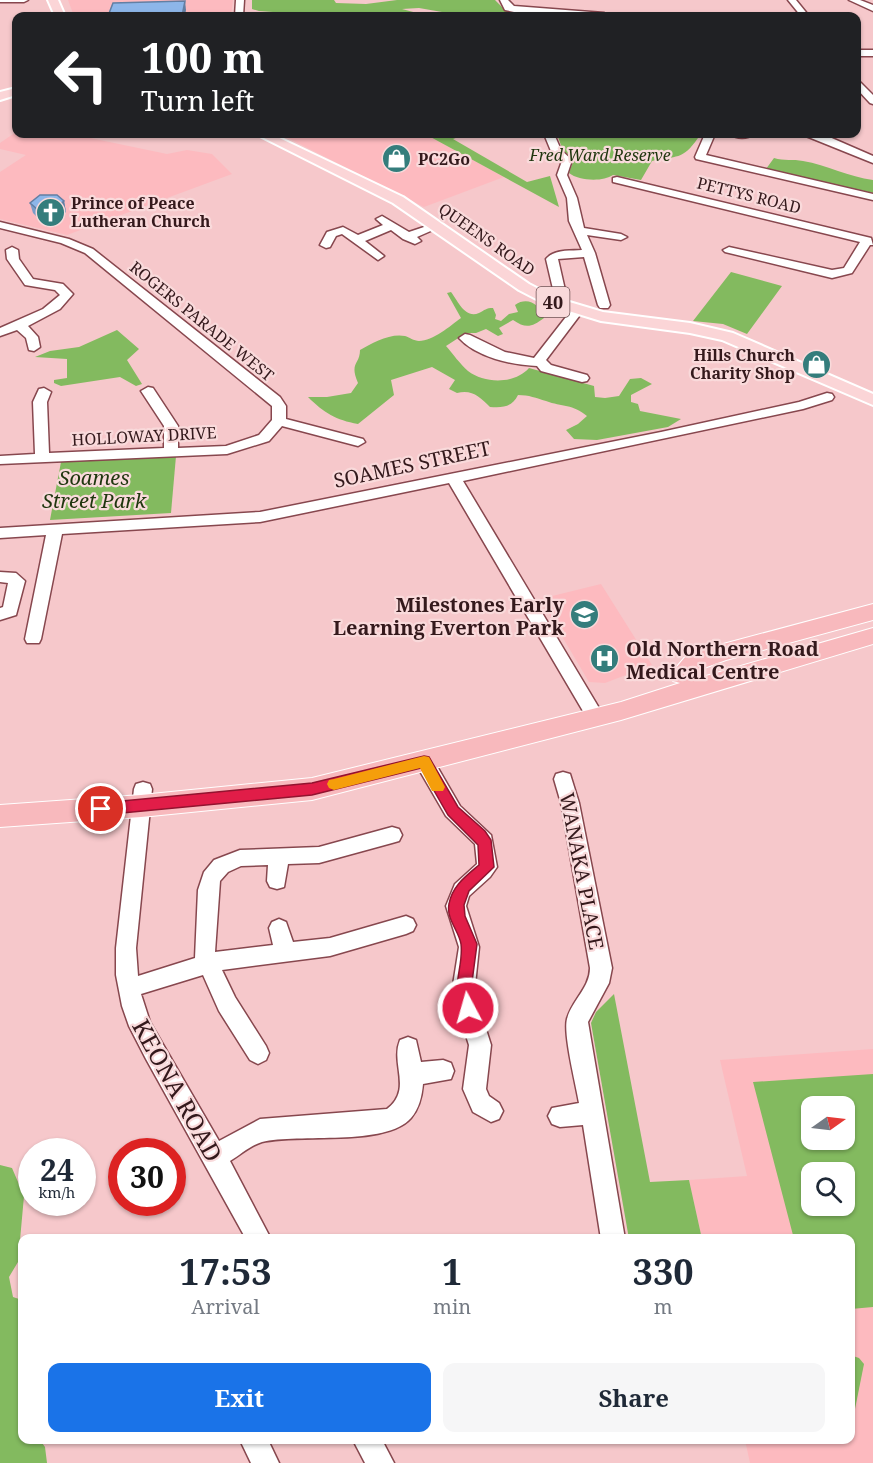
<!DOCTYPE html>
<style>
body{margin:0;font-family:"Noto Serif",serif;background:#f6f6f7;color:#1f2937;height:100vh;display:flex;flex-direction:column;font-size:22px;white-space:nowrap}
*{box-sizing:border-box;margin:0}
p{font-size:20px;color:#747a83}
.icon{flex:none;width:33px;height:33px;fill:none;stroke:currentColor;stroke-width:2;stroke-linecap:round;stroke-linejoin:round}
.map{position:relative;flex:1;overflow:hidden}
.details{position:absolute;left:18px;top:1234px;width:837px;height:210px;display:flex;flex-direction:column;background:#fff;border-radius:12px;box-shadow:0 2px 4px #0004}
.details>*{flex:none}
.banner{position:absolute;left:12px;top:12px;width:849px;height:126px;border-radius:12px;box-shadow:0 2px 4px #0004;background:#202124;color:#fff;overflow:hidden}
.needle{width:39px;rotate:76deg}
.fabs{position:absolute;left:801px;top:1096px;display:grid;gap:12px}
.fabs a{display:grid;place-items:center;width:54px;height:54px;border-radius:12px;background:#fff;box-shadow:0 2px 4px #0004;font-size:30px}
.speed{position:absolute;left:18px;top:1138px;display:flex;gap:12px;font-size:30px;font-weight:700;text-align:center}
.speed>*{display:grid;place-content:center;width:78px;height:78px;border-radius:50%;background:#fff;box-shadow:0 2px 4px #0004;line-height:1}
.speed small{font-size:15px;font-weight:400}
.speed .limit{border:9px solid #d22;background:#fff;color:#111}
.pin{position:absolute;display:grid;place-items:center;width:51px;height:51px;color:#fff;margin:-26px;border:3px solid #fff;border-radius:50%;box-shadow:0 2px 6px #0007}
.me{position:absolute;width:66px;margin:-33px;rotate:354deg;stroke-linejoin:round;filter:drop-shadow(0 0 4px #0008)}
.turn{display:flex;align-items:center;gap:21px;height:126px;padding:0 30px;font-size:27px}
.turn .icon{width:78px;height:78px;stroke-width:2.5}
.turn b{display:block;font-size:42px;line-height:51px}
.eta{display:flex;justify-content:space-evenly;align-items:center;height:102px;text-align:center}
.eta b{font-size:36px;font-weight:700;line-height:42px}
.action{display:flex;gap:12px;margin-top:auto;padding:12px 30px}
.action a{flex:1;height:69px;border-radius:12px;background:#1a73e8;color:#fff;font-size:24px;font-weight:700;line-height:69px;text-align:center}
.action a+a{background:#f6f6f7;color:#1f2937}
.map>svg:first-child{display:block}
.built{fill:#fdbabf;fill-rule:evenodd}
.green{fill:#83ba5f;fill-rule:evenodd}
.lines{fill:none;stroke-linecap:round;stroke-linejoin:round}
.minor-casing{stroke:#87474e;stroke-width:3}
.major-casing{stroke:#fff;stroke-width:4}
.highway-casing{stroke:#fff;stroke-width:2}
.minor{fill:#fff;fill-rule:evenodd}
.major{fill:#fbd5d7;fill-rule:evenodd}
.highway{fill:#f8b9bd;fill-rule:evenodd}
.wall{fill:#799dc8}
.shaded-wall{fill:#637fa3}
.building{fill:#8db6e9;stroke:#637fa3;stroke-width:1.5}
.route{fill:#e11d48;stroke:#92132f;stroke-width:1.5}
.slow{fill:#f59e0b}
.labels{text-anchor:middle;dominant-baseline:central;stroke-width:4.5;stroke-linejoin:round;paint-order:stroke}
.far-park-label{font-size:16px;font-style:italic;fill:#1f360e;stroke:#f9dadb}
.far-poi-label{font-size:16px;font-weight:bold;fill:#34191c;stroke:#f9dadb;text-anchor:start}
.far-street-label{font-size:16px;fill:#34191c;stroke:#f9dadb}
.shield{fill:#f9dadb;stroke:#6f5355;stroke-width:1.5}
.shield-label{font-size:18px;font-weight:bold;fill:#34191c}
.street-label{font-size:20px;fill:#34191c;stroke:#f9dadb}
.park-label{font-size:20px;font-style:italic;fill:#1f360e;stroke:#f9dadb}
.poi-label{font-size:20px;font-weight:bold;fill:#34191c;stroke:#f9dadb;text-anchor:end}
.near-street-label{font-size:24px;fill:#34191c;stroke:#f9dadb}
</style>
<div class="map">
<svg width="873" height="1463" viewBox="0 0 873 1463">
<rect width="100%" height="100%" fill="#f6c8cb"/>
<g class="built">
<path d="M68,0h165l-2,16h-157z"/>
<path d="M16,132l55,2 96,20 20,-4 25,4 20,20 -165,61 -67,-16v-47l26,-17 -26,-6v-6z"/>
<path d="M280,134h145l79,43 -80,30z"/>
<path d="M601,584l51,81 -47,18 -16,-1 -49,-83z"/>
<path d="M873,1049v414h-123l-5,-23h105v-201h-148l-13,-59 58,-4 -27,-116zM812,1107h32v33h-32zM812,1173h32v33h-32z"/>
</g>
<g class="green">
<path d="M252,0h82l2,3 30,1 31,-4h98l10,10 70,6h-83l-3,-2 -48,2 -3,-1 4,-3 -23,-4 -17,1 15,4 -1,3h-127l2,-1 -4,-2 -28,-2 -7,-2z"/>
<path d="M425,134h18l6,3 18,-3 -14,5 74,43 23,-6 9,31z"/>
<path d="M557,134h133l8,4c-16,23 -21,17 -46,23l-11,19 -28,-5c-10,7 -34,6 -44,-2l5,-14 -11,-8z"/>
<path d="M774,158c10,3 19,1 29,3 24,4 46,16 70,19v13l-107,-24z"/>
<path d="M731,272l51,14 -35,48 -24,-10 -30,-3z"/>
<path d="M451,292c7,9 14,27 28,21 6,-3 7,-5 14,-5l3,7 -1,4 6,2 8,-7 9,-2 -3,-7c13,-9 25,0 29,13 -12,9 -18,11 -31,2l-14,8 4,6 -5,2 -12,-7 -10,4h-10l-20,13c7,8 14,18 22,25 17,13 47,13 61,-3l65,18 1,11 10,1 14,-2 11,-17 11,-1 11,6 -21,11v7l7,2 2,7 41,8 -13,8 -71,13 -23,-1 -8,-9 12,-6 9,-8c-14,-12 -25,-9 -41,-15 -10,-3 -17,-6 -28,-6 -6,12 -15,13 -28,12 -10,-10 -18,-18 -33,-14l-8,-4 6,-9 -23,-13 -41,13 3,15 -36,29c-22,-4 -34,-11 -50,-27h19l24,-4 7,-10c-9,-21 2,-18 2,-33 12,-7 30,-17 45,-14 4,1 9,5 14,5 14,0 31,-15 42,-23l-14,-25z"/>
<path d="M117,330l22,19 -12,11 15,24 -6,2 -16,-9 -59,9 -7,-3v-3l13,-2v-19l-32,-2 15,-6 29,-4z"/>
<path d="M176,456l-5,57 -121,7 11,-58z"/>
<path d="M614,994l36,188 39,-2 13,59h-73l-38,-216 5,-11z"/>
<path d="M873,1074v233l-22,2 -1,-70h-56l-41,-157zM812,1107h32v33h-32zM812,1173h32v33h-32z"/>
<path d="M0,1165l12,3 12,28 -6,66 -9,15 4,20 9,3v140h18l5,7 2,16h-47z"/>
<path d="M850,1355l9,3 5,6 -11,55 -3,-1z"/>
</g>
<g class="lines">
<defs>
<g id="minor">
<path d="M0,0h28l-4,2h-24z"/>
<path d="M236,0h8l-1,16h-8z"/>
<path d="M500,0h8l6,6 90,7 4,3h-30l-64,-4 -9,-2z"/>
<path d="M788,0h8l13,16h-8z"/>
<path d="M849,0h11l13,5v6z"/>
<rect x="856" y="50" width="17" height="6"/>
<path d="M856,78l17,17v9l-3,-1 -14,-15z"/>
<path d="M544,134h10l7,16 11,10 -5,15 10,23 7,30 37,6 6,3 -6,3 -34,-5 8,18 15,52 -2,3h-8l-2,-3 -14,-48 -26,2 7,31 -18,14 -6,-4 12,-11 -7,-30c8,-10 24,-8 36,-9l-13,-29 -2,-23 -10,-23 5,-14 -11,-10z"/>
<path d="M705,134h10l-9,21 167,39v6l-177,-41 -1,-2z"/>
<path d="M731,134h22c-5,5 -17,5 -22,0z"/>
<path d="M801,134l26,2 46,20v7z"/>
<path d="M617,177l254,61 2,7h-3l-18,28 -20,5 -107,-26 -2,-2 6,-3 103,23 12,-2 16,-26 -247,-60v-4z"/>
<path d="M382,216l27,16 27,-9 6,3 -25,11 4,4 -6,3 -12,-5 -12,-9 -26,11 19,15 -6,4 -36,-26 -6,2 -6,11 -4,1 -6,-3 7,-13 16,-5 15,8 25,-10 -7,-6z"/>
<path d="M0,222l69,17 24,10 187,148 6,9v13l77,20 2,3 -7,4 -76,-20 -13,15 -42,13 -227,10v-8l35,-2 -2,-52 6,-13 5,-1 7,4 -4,10 2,51 115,-5v-22l-23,-35 7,-4 5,1 25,38v22l48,-2 33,-11 13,-15v-14l-187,-153 -24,-10 -61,-15z"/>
<path d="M12,247l6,3 1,9 14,20 30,5 10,10 -13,15 -32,17 10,11 2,10 -6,4 -5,-1 -3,-12 -9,-8 -17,6v-8l43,-19 17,-14 -5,-5 -30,-5 -18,-26 -1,-9z"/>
<path d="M577,307l6,4 -37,49 5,5 36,10 2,3 -2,3 -5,1 -41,-11 -4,-5c-25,-1 -61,-9 -78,-28l6,-4 5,1 35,17 29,6 39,-50z"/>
<path d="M827,393l5,1 2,3 -2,3 -29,9 -340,72 139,232 3,5 -3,5 -6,2 -6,-2 -141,-240 -189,39 -198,12 -21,105 -2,4h-12l-2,-4 21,-104 -46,3v-10l260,-16 401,-80 138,-30z"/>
<path d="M0,572l16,1 9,8 -9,34 -16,5v-12l3,-1 5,-24 -8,-1z"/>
<path d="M424,754l7,2 29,50 31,29 6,32 -7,10 -21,19 -3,10 13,41 -4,38 1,13 15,47 -5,44 3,7 10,7 4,8 -4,8 -8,3 -18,-10 -10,-23 6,-44 -15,-47 -1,-13 6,-38 -13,-41 9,-22 22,-20 -2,-20 -29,-28 -29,-50 -2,-5 2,-5z"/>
<path d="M563,772l7,2 9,29 33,165 -3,15 -21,39 37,217h-24l-18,-114 -23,2 -8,-3 -4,-8 4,-8 27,-5c-3,-18 -16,-69 -12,-84 5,-19 23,-31 23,-51l-29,-165 -7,-24 2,-5z"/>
<path d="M143,782l7,2 2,5 -16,159 2,28 57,-18 3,-68 6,-18 10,-12 26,-10 79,-3 73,-20 7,2 3,6 -3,6 -7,2 -73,20 -31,1 -4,23 -7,2 -7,-2 -3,-6 1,-16 -27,1 -13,6 -8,9 -5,71 58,-7 -4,-17 3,-6 7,-3 7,3 7,20 37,-4 76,-22 7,3 3,6 -3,6 -7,3 -76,22 -108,14 13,27 31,49 3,7 -3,7 -8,4 -8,-4 -31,-49 -16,-36 -62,19 9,28 69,119 41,-22 127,-10c26,-20 3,-45 13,-69l8,-3 8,3 5,22 22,-2 8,3 3,8 -3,8 -28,5c-1,12 -4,25 -12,34 -25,29 -113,15 -149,24 -11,3 -22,13 -32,19l41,78h-25l-100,-180 -17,-33 -7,-20 -6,-31v-27l18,-159 2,-5z"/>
<path d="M240,1440h28l11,23h-28z"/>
<path d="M353,1440h29l12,23h-29z"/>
</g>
<g id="major">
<path d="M48,0h10l7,16h-10z"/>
<path d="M16,88v7l-16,5v-8z"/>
<path d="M256,134h15l132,63 126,87 27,14 47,14 87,11 43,10 140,61v11l-151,-65 -32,-7 -89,-12 -55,-17 -27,-14 -126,-87z"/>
</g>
<path id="highway" d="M873,604v16l-147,40 -22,8 -12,12 181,-52v16l-252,76 -309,80 -171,17 -141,10v-22l141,-10 171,-17 309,-76 59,-19 -7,-2 -3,-6 16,-19 26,-9z"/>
</defs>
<use href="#minor" class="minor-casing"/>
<use href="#major" class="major-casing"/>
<use href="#highway" class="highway-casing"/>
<use href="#minor" class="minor"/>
<use href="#major" class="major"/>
<use href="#highway" class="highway"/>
</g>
<path class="wall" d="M64,201l2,11 -9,7 -17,1 -7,-7 -3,-10z"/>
<g class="shaded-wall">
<path d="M185,1l1,9 -1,6h-3z"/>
<path d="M64,201l2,11 -9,7 -3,-11z"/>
</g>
<g class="building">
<path d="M185,1l-3,15h-74l5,-13z"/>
<path d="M40,195h17l7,6 -10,7 -17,1 -7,-6z"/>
</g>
<path class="route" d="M424,756l5,1 29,50 27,24 6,9 3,27 -25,24 -5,14 1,11 12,28 -5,38 4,26 -2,5 -6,2 -6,-2c-12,-27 2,-46 -1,-69 -2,-13 -15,-25 -12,-40 3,-18 17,-28 30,-39l-1,-20 -30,-30 -27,-47 -109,27 -211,20 -5,-2 -2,-4 2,-4 5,-2 211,-20z"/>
<path class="slow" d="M424,756l5,1 16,30 -2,4h-11l-12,-23 -86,22 -5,-2 -2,-4 2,-4 5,-1z"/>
<defs>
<symbol id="shop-disc" viewBox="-11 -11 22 22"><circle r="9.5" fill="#347d7c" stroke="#f9dadb"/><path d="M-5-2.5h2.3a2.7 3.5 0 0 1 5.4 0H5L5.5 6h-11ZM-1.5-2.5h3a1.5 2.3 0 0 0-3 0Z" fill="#fff"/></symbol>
<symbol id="church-disc" viewBox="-11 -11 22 22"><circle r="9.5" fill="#347d7c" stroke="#f9dadb"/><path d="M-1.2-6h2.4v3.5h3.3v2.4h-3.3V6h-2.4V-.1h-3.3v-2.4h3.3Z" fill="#fff"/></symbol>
<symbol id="school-disc" viewBox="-11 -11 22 22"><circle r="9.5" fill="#347d7c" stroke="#f9dadb"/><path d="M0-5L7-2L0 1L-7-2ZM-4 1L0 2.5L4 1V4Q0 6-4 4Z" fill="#fff"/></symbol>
<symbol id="hospital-disc" viewBox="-11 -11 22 22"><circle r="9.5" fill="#347d7c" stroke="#f9dadb"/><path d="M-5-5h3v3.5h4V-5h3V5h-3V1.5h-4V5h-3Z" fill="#fff"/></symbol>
</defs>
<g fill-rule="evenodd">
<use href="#shop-disc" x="380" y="142" width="33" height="33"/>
<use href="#church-disc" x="34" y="196" width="33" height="33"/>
<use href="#shop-disc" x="800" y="348" width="33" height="33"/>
<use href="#school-disc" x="568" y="598" width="33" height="33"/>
<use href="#hospital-disc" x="588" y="642" width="33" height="33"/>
</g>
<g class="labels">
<g class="far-park-label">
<text x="600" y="155">Fred Ward Reserve</text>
</g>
<g class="far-poi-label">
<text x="418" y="159">PC2Go</text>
<text x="71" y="203">Prince of Peace<tspan x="71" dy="18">Lutheran Church</tspan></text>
<text x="795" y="355" text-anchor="end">Hills Church<tspan x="795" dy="18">Charity Shop</tspan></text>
</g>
<g class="far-street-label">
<text transform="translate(749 195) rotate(14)">PETTYS ROAD</text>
<text transform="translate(487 239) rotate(35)">QUEENS ROAD</text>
<text transform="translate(202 321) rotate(39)">ROGERS PARADE WEST</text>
<text transform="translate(144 436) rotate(-3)">HOLLOWAY DRIVE</text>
</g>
<rect class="shield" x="536.5" y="287" width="33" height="30" rx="4.5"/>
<g class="shield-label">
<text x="553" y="302">40</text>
</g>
<g class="street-label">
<text transform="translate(412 464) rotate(-12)">SOAMES STREET</text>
<text transform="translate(582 871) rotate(79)">WANAKA PLACE</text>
</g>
<g class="park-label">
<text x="94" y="477">Soames<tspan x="94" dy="23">Street Park</tspan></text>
</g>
<g class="poi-label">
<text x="564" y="604">Milestones Early<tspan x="564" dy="23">Learning Everton Park</tspan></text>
<text x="626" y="648" text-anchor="start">Old Northern Road<tspan x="626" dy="23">Medical Centre</tspan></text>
</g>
<g class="near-street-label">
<text transform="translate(178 1090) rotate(61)">KEONA ROAD</text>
</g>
</g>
</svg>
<div class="fabs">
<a><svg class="needle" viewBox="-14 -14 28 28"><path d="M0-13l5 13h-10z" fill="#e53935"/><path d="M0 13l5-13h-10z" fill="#747a83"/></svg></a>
<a><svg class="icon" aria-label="search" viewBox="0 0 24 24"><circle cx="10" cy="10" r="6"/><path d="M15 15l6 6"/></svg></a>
</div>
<div class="speed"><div>24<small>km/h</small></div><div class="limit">30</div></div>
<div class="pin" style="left:101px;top:809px;background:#d93025"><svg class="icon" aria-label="arrive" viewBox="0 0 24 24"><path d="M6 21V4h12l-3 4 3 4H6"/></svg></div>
<svg class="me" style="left:468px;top:1008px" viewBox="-20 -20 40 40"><circle r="17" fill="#e11d48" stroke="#fff" stroke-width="3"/><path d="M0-11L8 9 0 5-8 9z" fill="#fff"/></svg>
<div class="banner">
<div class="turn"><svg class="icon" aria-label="left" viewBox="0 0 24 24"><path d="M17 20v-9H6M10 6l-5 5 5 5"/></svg><div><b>100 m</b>Turn left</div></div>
</div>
<section class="details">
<div class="eta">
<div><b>17:53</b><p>Arrival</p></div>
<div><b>1</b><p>min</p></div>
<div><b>330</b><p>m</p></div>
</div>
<div class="action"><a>Exit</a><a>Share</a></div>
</section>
</div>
